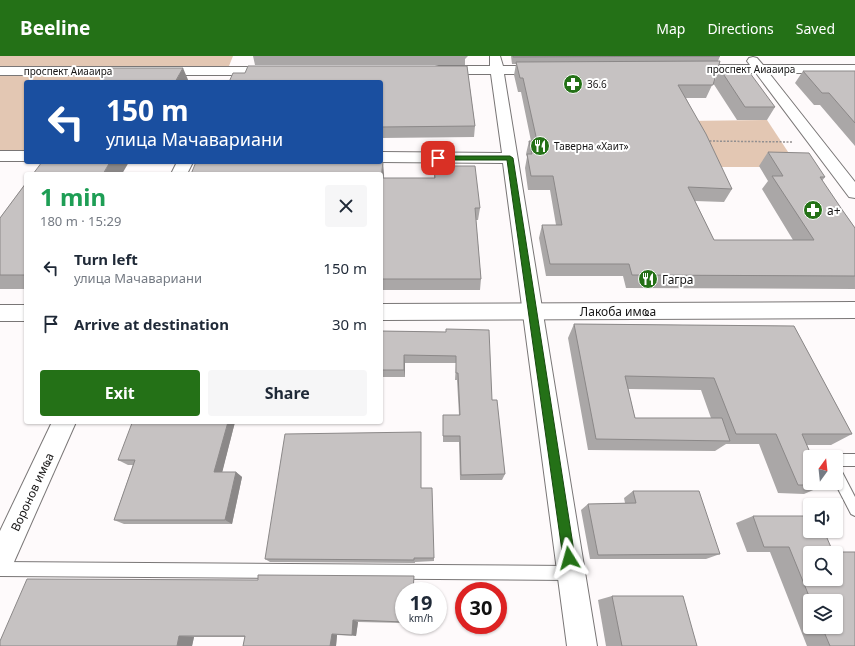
<!DOCTYPE html>
<meta charset="utf-8">
<style>
body{margin:0;font-family:"Noto Sans",sans-serif;background:#f6f6f7;color:#1f2937;height:100vh;display:flex;flex-direction:column;font-size:15px;white-space:nowrap}
*{box-sizing:border-box;margin:0}
p{font-size:13px;color:#747a83}
.icon{flex:none;width:22px;height:22px;fill:none;stroke:currentColor;stroke-width:2;stroke-linecap:round;stroke-linejoin:round}
.map{position:relative;flex:1;overflow:hidden}
.panel{position:absolute;left:24px;top:116px;width:359px;height:252px;display:flex;flex-direction:column;background:#fff;border-radius:4px;box-shadow:0 1px 3px #0004}
.panel>*{flex:none}
.guide{position:absolute;left:24px;top:24px;width:359px;height:84px;border-radius:4px;box-shadow:0 1px 3px #0004;background:#1a4fa0;color:#fff;overflow:hidden}
.needle{width:26px;rotate:15deg}
.fabs{position:absolute;left:803px;top:394px;display:grid;gap:8px}
.fabs a{display:grid;place-items:center;width:40px;height:40px;border-radius:4px;background:#fff;box-shadow:0 1px 3px #0004;font-size:20px}
.speed{position:absolute;left:395px;top:526px;display:flex;gap:8px;font-size:20px;font-weight:700;text-align:center}
.speed>*{display:grid;place-content:center;width:52px;height:52px;border-radius:50%;background:#fff;box-shadow:0 1px 3px #0004;line-height:1}
.speed small{font-size:10px;font-weight:400}
.speed .limit{border:6px solid #d22;background:#fff;color:#111}
.pin{position:absolute;display:grid;place-items:center;width:34px;height:34px;color:#fff;margin:-17px;border-radius:8px;box-shadow:0 2px 6px #0006}
.me{position:absolute;width:44px;margin:-22px;rotate:352deg;stroke-linejoin:round;filter:drop-shadow(0 0 3px #0008)}
.turn{display:flex;align-items:center;gap:14px;height:84px;padding:0 16px;font-size:18px}
.turn .icon{width:52px;height:52px;stroke-width:2.5}
.turn b{display:block;font-size:28px;line-height:34px}
.round{display:grid;place-items:center;flex:none;width:42px;height:42px;border-radius:4px;background:#f6f6f7}
.summary{display:flex;align-items:center;justify-content:space-between;height:68px;padding:0 16px}
h1{font-size:24px;font-weight:700;line-height:30px;color:#1e9e55}
.button{display:flex;gap:8px;margin-top:auto;padding:8px 16px}
.button a{flex:1;height:46px;border-radius:4px;background:#247117;color:#fff;font-size:16px;font-weight:700;line-height:46px;text-align:center}
.button a+a{background:#f6f6f7;color:#1f2937}
ul{padding:0;list-style:none}
li{display:flex;align-items:center;gap:12px;height:56px;padding:0 16px}
li div{flex:1}
li b{display:block;font-size:15px}
li em{font-style:normal}
header{display:flex;align-items:center;gap:24px;box-sizing:border-box;height:56px;padding:0 20px;background:#247117;color:#fff}
header strong{font-size:19px}
nav{display:flex;gap:22px;margin-inline-start:auto;font-size:14px}
.map>svg:first-child{display:block}
.green{fill:#e3c7b3}
.lines{fill:none;stroke-linecap:round;stroke-linejoin:round}
.lane-casing{stroke:#797676;stroke-width:2}
.street-casing{stroke:#797676;stroke-width:2}
.secondary-casing{stroke:#797676;stroke-width:2}
.path{stroke:#928f90;stroke-width:1.5;stroke-dasharray:2 1.5;stroke-linecap:butt}
.lane{fill:#fff;fill-rule:evenodd}
.street{fill:#fff;fill-rule:evenodd}
.secondary{fill:#fff;fill-rule:evenodd}
.wall{fill:#aaa7a7;fill-rule:evenodd}
.shaded-wall{fill:#8b8888}
.building{fill:#c6c2c2;stroke:#8b8888;fill-rule:evenodd}
.route{fill:#247117;stroke:#17490f}
.labels{text-anchor:middle;dominant-baseline:central;stroke-width:4;stroke-linejoin:round;paint-order:stroke}
.far-street-label{font-size:10px;fill:#161515;stroke:#fff}
.far-poi-label{font-size:10px;fill:#161515;stroke:#fff;text-anchor:start}
.poi-label{font-size:12px;fill:#161515;stroke:#fff;text-anchor:start}
.street-label{font-size:12px;fill:#161515;stroke:#fff}
</style>
<header>
<strong>Beeline</strong>
<nav><a>Map</a><a>Directions</a><a>Saved</a></nav>
</header>
<div class="map">
<svg width="855" height="590" viewBox="0 0 855 590">
<rect width="100%" height="100%" fill="#fefafb"/>
<g class="green">
<path d="M0,0h233l-6,15h-227z"/>
<path d="M0,18l117,1 -5,7h-86v72l-26,-1z"/>
<path d="M767,64l31,47h-91l-22,-46z"/>
</g>
<g class="lines">
<defs>
<g id="lane">
<path d="M836,398h19v12h-19v-9h-4z"/>
<path d="M836,410l4,2 15,29v19l-4,-2 -16,-31z"/>
<path d="M0,506l570,4 5,2 2,5 -2,5 -5,2 -570,-4z"/>
</g>
<g id="street">
<path d="M490,0h10l3,10h40l4,1 2,3 -2,3 -4,1h-39l93,572h-30l-64,-483 -122,-1v-10l121,1 -11,-79h-52l-4,-1 -2,-3 2,-3 4,-1h51z"/>
<path d="M753,1l4,1 6,7h92v8h-86l86,109v16l-6,-1 -93,-124h-67l-4,-1 -2,-3 2,-3 4,-1h61l-3,-4 2,-3z"/>
<path d="M0,11h273l5,1 1,3 -1,3 -5,1h-273z"/>
<rect x="0" y="95" width="26" height="10"/>
<path d="M177,106h16l-6,12h-16z"/>
<path d="M52,366h24l-66,149 -10,4v-44z"/>
</g>
<g id="secondary">
<path d="M855,246v16l-474,2v-16z"/>
<rect x="0" y="249" width="26" height="16"/>
</g>
</defs>
<use href="#lane" class="lane-casing"/>
<use href="#street" class="street-casing"/>
<use href="#secondary" class="secondary-casing"/>
<path class="path" d="M706,85l87,1"/>
<use href="#lane" class="lane"/>
<use href="#street" class="street"/>
<use href="#secondary" class="secondary"/>
</g>
<g class="wall">
<path d="M253,0h215l-3,3v6h-210z"/>
<path d="M511,0h209l-2,5 -4,21 6,-13 55,38 -8,13h-30l-24,-37 -7,15h-20l46,91 -8,13 -29,-1 19,39h79l-31,-51 6,-8 -9,-15 9,-14 57,25 -3,4 21,30 12,17v61l-229,-1 -3,-12h-77l-7,-38 3,-13h14l-6,-35h-22l-3,-22 2,-11 -1,-3 3,-13h2l-10,-49h-3l-4,-17 2,-11h-4z"/>
<path d="M467,10l8,60 -1,11 -93,1v-56l-136,-9z"/>
<path d="M803,15h52v75l-35,-41h-6l-19,-22z"/>
<path d="M434,110l46,42 -2,12h-2l5,59 -1,11h-99v-116h3l-1,4h51z"/>
<path d="M26,127v106h-26v-71z"/>
<path d="M574,268l220,2 58,108 -21,11h-24l18,40 -21,9 -26,-1 -19,-49h-33l-11,7 -127,-1 -20,-112zM628,333l73,1 10,28h-76z"/>
<path d="M381,275l65,1 46,68 13,74 -3,6h-42l-1,-38h-16v-27h16l-2,-35h-2l1,-17h-51v14h-24z"/>
<path d="M146,366h89l-13,50h14l6,5 -10,47h-108l-10,-4 19,-55h-5l-10,-5z"/>
<path d="M421,432l13,70v3l-19,1v1l-145,-1 -5,-3z"/>
<path d="M633,435l87,63 -14,5h-116l-9,-49 7,-6 37,-1 -1,-5z"/>
<path d="M753,460l80,36 22,94h-48l-37,-94h-23l-11,-29zM810,545h26v26h-26z"/>
<path d="M414,520v4l-10,11v32l-46,-1 -2,14 -19,-1 -1,11h-93l2,-9h-51l-2,9h-192l258,-66z"/>
<path d="M612,540l85,50h-91l-8,-46z"/>
</g>
<g class="shaded-wall">
<path d="M183,12l6,14h-14z"/>
<path d="M110,106h19l-7,12h-19z"/>
<path d="M383,106l1,12 -1,16 -2,-12z"/>
<path d="M404,299l1,8v14l-1,-7z"/>
<path d="M228,366h7l-14,55 -7,-5z"/>
<path d="M236,416l6,5 -10,47 -7,-4z"/>
<path d="M414,520v15h-1z"/>
<path d="M353,564l5,2 -2,14 -4,-1z"/>
<path d="M332,578l5,1 -1,11h-6z"/>
<path d="M179,580l15,1 -2,9h-15z"/>
</g>
<g class="building">
<path d="M513,0h207l-207,1z"/>
<path d="M720,5l-7,24h-35l28,49 26,55 -44,-2 26,53h100l-42,-64h11l-15,-24 41,1 16,24h-5l23,34 12,17v48l-223,-1 -3,-11h-79l-8,-39h20l-9,-49h-22l-4,-22h5l-3,-13h8l-14,-63h-3l-4,-16z"/>
<path d="M248,10h219l8,60 -94,1v-45h-152l4,-9h12z"/>
<path d="M111,12h72l-8,14h-74z"/>
<path d="M720,13h27l28,38h-30z"/>
<path d="M803,15h52v52l-26,-30h-7z"/>
<path d="M42,106h68l-7,12h-70z"/>
<path d="M196,106h187l-2,16h54l-1,-12h41l5,42h-5l6,71h-100v-105h-190z"/>
<path d="M26,127v92h-26v-57z"/>
<path d="M574,268l220,2 58,108h-50l10,23h-2v26h14l1,2h-27l-22,-51h-40l-22,-56 -89,-2 10,42h87l8,23 -134,-2z"/>
<path d="M446,273l43,1 3,70h5l8,74 -44,1 -1,-39h-17v-21h17l-2,-42h-2v-17l-52,-1v15h-23v-39l65,1z"/>
<path d="M146,366h82l-14,50h22l-11,48h-111l21,-60h-17l14,-37h14z"/>
<path d="M421,376v56h11l2,70h-20v2l-149,-1 20,-125z"/>
<path d="M633,435h66l21,63 -122,1 -10,-51 48,-1z"/>
<path d="M753,460h57v15h14l9,21h22v94h-25l-8,-19h14v-26h-25l-22,-54h-25zM810,497h26v26h-26z"/>
<path d="M258,519l156,1 -1,15h-9v31l-51,-2 -1,15 -20,-1 -2,12h-87l2,-10h-66l-2,10h-177v-5l27,-62 231,1z"/>
<path d="M612,540h71l14,50h-75z"/>
</g>
<path class="route" d="M436,100h74l3,2 62,400 -2,4 -4,2 -4,-2 -2,-4 -56,-398h-69l-2,-1z"/>
<defs>
<symbol id="pharmacy-disc" viewBox="-11 -11 22 22"><circle r="9.5" fill="#247117" stroke="#fff"/><path d="M-2-6h4v4h4v4h-4v4h-4v-4h-4v-4h4Z" fill="#fff"/></symbol>
<symbol id="restaurant-disc" viewBox="-11 -11 22 22"><circle r="9.5" fill="#247117" stroke="#fff"/><path d="M-5-6h1v4h1v-4h1v4h1v-4h1v5L-1.5 .5V6h-2V.5L-5-1ZM5-6V6H3V1.5H1.5Q1.5-4 5-6Z" fill="#fff"/></symbol>
</defs>
<g fill-rule="evenodd">
<use href="#pharmacy-disc" x="562" y="17" width="22" height="22"/>
<use href="#restaurant-disc" x="529" y="79" width="22" height="22"/>
<use href="#pharmacy-disc" x="802" y="143" width="22" height="22"/>
<use href="#restaurant-disc" x="637" y="212" width="22" height="22"/>
</g>
<g class="labels">
<g class="far-street-label">
<text x="751" y="13">проспект Аиааира</text>
<text x="68" y="15">проспект Аиааира</text>
</g>
<g class="far-poi-label">
<text x="587" y="28">36.6</text>
<text x="554" y="90">Таверна «Хаит»</text>
</g>
<g class="poi-label">
<text x="827" y="154">а+</text>
<text x="662" y="223">Гагра</text>
</g>
<g class="street-label">
<text x="618" y="255">Лакоба имҩа</text>
<text transform="translate(32 436) rotate(-65)">Воронов имҩа</text>
</g>
</g>
</svg>
<div class="fabs">
<a><svg class="needle" viewBox="-14 -14 28 28"><path d="M0-13l5 13h-10z" fill="#e53935"/><path d="M0 13l5-13h-10z" fill="#747a83"/></svg></a>
<a><svg class="icon" aria-label="sound" viewBox="0 0 24 24"><path d="M4 9h4l5-4v14l-5-4H4zM17 9q2 3 0 6"/></svg></a>
<a><svg class="icon" aria-label="search" viewBox="0 0 24 24"><circle cx="10" cy="10" r="6"/><path d="M15 15l6 6"/></svg></a>
<a><svg class="icon" aria-label="layers" viewBox="0 0 24 24"><path d="M12 4l9 5-9 5-9-5zM3 14l9 5 9-5"/></svg></a>
</div>
<div class="speed"><div>19<small>km/h</small></div><div class="limit">30</div></div>
<div class="pin" style="left:438px;top:102px;background:#d93025"><svg class="icon" aria-label="arrive" viewBox="0 0 24 24"><path d="M6 21V4h12l-3 4 3 4H6"/></svg></div>
<svg class="me" style="left:569px;top:502px" viewBox="-20 -20 40 40"><path d="M0-17L14 15 0 8-14 15z" fill="#247117" stroke="#fff" stroke-width="4"/></svg>
<div class="guide">
<div class="turn"><svg class="icon" aria-label="left" viewBox="0 0 24 24"><path d="M17 20v-9H6M10 6l-5 5 5 5"/></svg><div><b>150 m</b>улица Мачавариани</div></div>
</div>
<section class="panel">
<div class="summary"><div><h1>1 min</h1><p>180 m · 15:29</p></div><a class="round"><svg class="icon" aria-label="close" viewBox="0 0 24 24"><path d="M6 6l12 12M18 6L6 18"/></svg></a></div>
<ul>
<li><svg class="icon" aria-label="left" viewBox="0 0 24 24"><path d="M17 20v-9H6M10 6l-5 5 5 5"/></svg><div><b>Turn left</b><p>улица Мачавариани</p></div><em>150 m</em></li>
<li><svg class="icon" aria-label="arrive" viewBox="0 0 24 24"><path d="M6 21V4h12l-3 4 3 4H6"/></svg><div><b>Arrive at destination</b></div><em>30 m</em></li>
</ul>
<div class="button"><a>Exit</a><a>Share</a></div>
</section>
</div>
